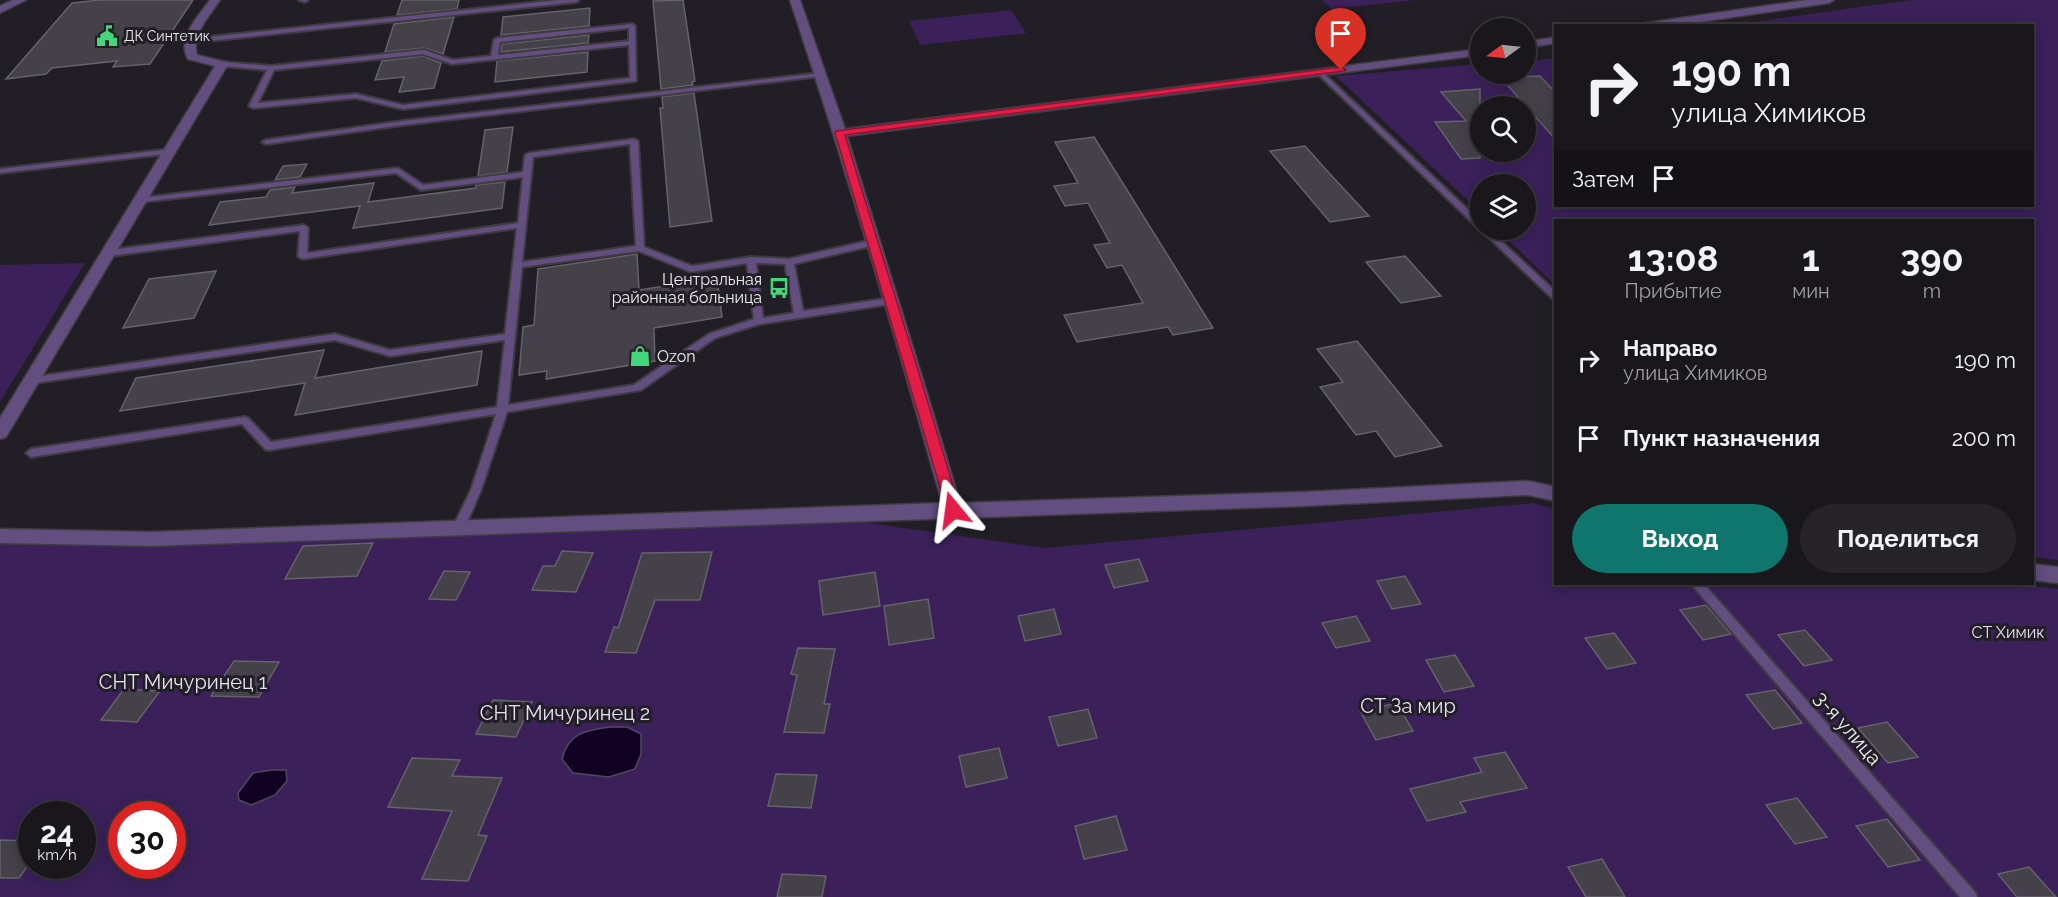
<!DOCTYPE html>
<html lang="ru">
<meta charset="utf-8">
<style>
body{margin:0;font-family:Raleway,sans-serif;background:#262429;color:#f1f3f6;height:100vh;display:flex;flex-direction:column;font-size:22px;white-space:nowrap}
*{box-sizing:border-box;margin:0}
p{font-size:20px;color:#9f9fa3}
.icon{flex:none;width:33px;height:33px;fill:none;stroke:currentColor;stroke-width:2;stroke-linecap:round;stroke-linejoin:round}
.map{position:relative;flex:1;overflow:hidden}
.details{position:absolute;left:1554px;top:219px;width:480px;height:366px;display:flex;flex-direction:column;background:#19171c;border-radius:0px;box-shadow:0 3px 15px #0003,0 0 0 2px #37363b}
.details>*{flex:none}
.top-card{position:absolute;left:1554px;top:24px;width:480px;height:183px;border-radius:0px;box-shadow:0 3px 15px #0003,0 0 0 2px #37363b;background:#19171c;color:#f1f3f6;overflow:hidden}
.needle{width:39px;rotate:255deg}
.buttons{position:absolute;left:1470px;top:18px;display:grid;gap:12px}
.buttons a{display:grid;place-items:center;width:66px;height:66px;border-radius:50%;background:#19171c;box-shadow:0 3px 15px #0003,0 0 0 2px #37363b;font-size:30px}
.speed{position:absolute;left:18px;top:801px;display:flex;gap:12px;font-size:30px;font-weight:700;text-align:center}
.speed>*{display:grid;place-content:center;width:78px;height:78px;border-radius:50%;background:#19171c;box-shadow:0 3px 15px #0003,0 0 0 2px #37363b;line-height:1}
.speed small{font-size:15px;font-weight:400}
.speed .limit{border:9px solid #d22;background:#fff;color:#111}
.pin{position:absolute;display:grid;place-items:center;width:51px;height:51px;color:#fff;margin:-62px -26px;border-radius:50% 50% 50% 0;rotate:-45deg;box-shadow:0 0 6px #0007}
.pin .icon{rotate:45deg}
.me{position:absolute;width:66px;margin:-33px;rotate:344deg;stroke-linejoin:round;filter:drop-shadow(0 0 4px #0008)}
.turn{display:flex;align-items:center;gap:21px;height:126px;padding:0 18px;font-size:27px}
.turn .icon{width:78px;height:78px;stroke-width:2.5}
.turn b{display:block;font-size:42px;line-height:51px}
.then{display:flex;align-items:center;height:57px;padding:0 18px;background:#0003;gap:12px;font-size:22px}
.eta{display:flex;justify-content:space-evenly;align-items:center;height:102px;text-align:center}
.eta b{font-size:36px;font-weight:700;line-height:42px}
.action{display:flex;gap:12px;margin-top:auto;padding:12px 18px}
.action a{flex:1;height:69px;border-radius:36px;background:#0f766e;color:#fff;font-size:24px;font-weight:700;line-height:69px;text-align:center}
.action a+a{background:#262429;color:#f1f3f6}
ul{padding:0;list-style:none}
li{display:flex;align-items:center;gap:18px;height:78px;padding:0 18px}
li div{flex:1}
li b{display:block;font-size:22px}
li em{font-style:normal}
.map>svg:first-child{display:block}
.green{fill:#3b205a;fill-rule:evenodd}
.water{fill:#110123;stroke:#534860;stroke-width:1.5}
.building{fill:#444149;stroke:#64626a;stroke-width:1.5}
.lines{fill:none;stroke-linecap:round;stroke-linejoin:round}
.lane-casing{stroke:#3e3c41;stroke-width:4}
.street-casing{stroke:#3e3c41;stroke-width:3}
.lane{fill:#624e7f;fill-rule:evenodd}
.street{fill:#624e7f;fill-rule:evenodd}
.route{fill:#e11d48;stroke:#92132f;stroke-width:1.5}
.labels{text-anchor:middle;dominant-baseline:central;stroke-width:6;stroke-linejoin:round;paint-order:stroke}
.far-poi-label{font-size:14px;fill:#edecf0;stroke:#211f25;text-anchor:start}
.poi-label{font-size:16px;fill:#edecf0;stroke:#211f25;text-anchor:end}
.park-label{font-size:16px;fill:#e7e0f5;stroke:#211f25}
.near-park-label{font-size:20px;fill:#e7e0f5;stroke:#211f25}
.near-street-label{font-size:20px;fill:#edecf0;stroke:#211f25}
</style>
<div class="map">
<svg width="2058" height="897" viewBox="0 0 2058 897">
<rect width="100%" height="100%" fill="#211f25"/>
<g class="green">
<path d="M1322,0h93l-83,9z"/>
<path d="M1911,0h147v560l-25,-3 -1,-337h-476l-1,65 -57,-55h28v-46h-46v28l-144,-136 144,-12v10h46v-13l29,-3 1,148h476v-180h-282l-4,-3zM1480,106h46v46h-46z"/>
<path d="M1011,10l15,23 -106,12 -11,-24z"/>
<path d="M85,263l-85,139v-137z"/>
<path d="M1533,503l22,6 1,75h454l48,5v308h-2058v-360l129,4 292,-4 385,-23 239,34zM32,814h50v52h-50zM122,814h50v52h-50z"/>
</g>
<g class="water">
<path d="M610,727h17l14,7v20l-6,15 -26,8 -36,-4 -11,-14c6,-26 24,-29 48,-32z"/>
<path d="M272,770h14l1,11 -12,14 -24,10 -12,-5 -1,-7 15,-20z"/>
</g>
<g class="building">
<path d="M100,0h93l-43,64 -37,3 4,-6 -65,7 -6,6 -40,5 66,-76z"/>
<path d="M402,0h57l-2,9 -60,6z"/>
<path d="M683,0l12,81 -3,1 1,3 -32,4 -8,-88z"/>
<path d="M590,8l-1,18 -88,9 2,-18z"/>
<path d="M454,17l-11,37 -19,-6 -39,4 9,-28z"/>
<path d="M589,35l-1,8 -87,9 1,-8z"/>
<path d="M588,52l-1,20 -92,10 2,-21z"/>
<path d="M423,56l18,7 -7,25 -35,4 5,-15 -29,3 7,-19z"/>
<path d="M1540,76l16,17v47l-55,-62z"/>
<path d="M1480,89v69l-19,1 -26,-37 31,-1 -25,-29z"/>
<path d="M694,93l18,128 -42,6 -10,-119h3l-1,-11z"/>
<path d="M513,127l-6,45 -29,4 7,-46z"/>
<path d="M1094,137l119,191 -40,7 -5,-8 -91,15 -13,-27 79,-12 -21,-38 -15,3 -13,-23 16,-2 -22,-40 -23,3 -11,-20 24,-3 -23,-41z"/>
<path d="M1305,146l25,28 39,42 -39,6 -60,-71z"/>
<path d="M307,164l-7,13 -25,3 8,-14z"/>
<path d="M505,182l-3,26 -149,20 7,-22 -151,19 11,-23 46,-5 4,-7 25,-3 -3,6 82,-10 -6,19 108,-14v-3z"/>
<path d="M637,254l2,36 78,-12 5,39 -68,11 1,33 -109,18 1,-8 -28,4 4,-48 11,-2 4,-56z"/>
<path d="M1405,256l36,40 -40,7 -35,-41z"/>
<path d="M216,271l-22,47 -71,10 26,-49z"/>
<path d="M1357,341l85,105 -47,11 -19,-26 -20,4 -36,-48 23,-5 -26,-33z"/>
<path d="M324,350l-9,28 167,-27 -5,34 -182,30 10,-32 -185,28 16,-33z"/>
<path d="M373,543l-16,33 -72,3 18,-33z"/>
<path d="M562,551l31,2 -17,39 -44,-2 11,-24h12z"/>
<path d="M712,552l-12,48h-45l-19,53 -31,-1 9,-25 4,1 24,-75z"/>
<path d="M1139,559l9,22 -34,7 -9,-23z"/>
<path d="M444,571l26,1 -14,28 -27,-1z"/>
<path d="M875,572l5,34 -57,9 -4,-34z"/>
<path d="M1405,576l16,28 -29,5 -15,-28z"/>
<path d="M928,599l6,39 -45,7 -5,-39z"/>
<path d="M1706,605l25,29 -28,6 -23,-30z"/>
<path d="M1054,609l7,25 -36,7 -7,-25z"/>
<path d="M1356,616l14,25 -34,7 -14,-25z"/>
<path d="M1805,630l27,30 -28,6 -26,-31z"/>
<path d="M1614,633l22,30 -29,6 -22,-31z"/>
<path d="M798,648l37,1 -11,55h6l-6,29 -40,-1 13,-57 -6,-1z"/>
<path d="M1455,655l19,31 -30,6 -18,-32z"/>
<path d="M234,661l45,1 -20,35 -48,-1z"/>
<path d="M124,689l36,2 -23,31 -36,-2z"/>
<path d="M1775,690l27,33 -29,6 -27,-34z"/>
<path d="M493,700l39,2 -16,35 -40,-3z"/>
<path d="M1397,703l16,28 -37,9 -16,-29z"/>
<path d="M1088,709l9,29 -39,8 -9,-29z"/>
<path d="M1887,722l31,35 -30,6 -30,-35z"/>
<path d="M999,748l8,30 -41,9 -7,-31z"/>
<path d="M1505,752l22,36 -67,14 6,10 -39,9 -17,-32 72,-17 -8,-14z"/>
<path d="M412,758l48,2 -8,16 50,2 -24,57 9,1 -19,45 -46,-2 30,-68 -64,-4z"/>
<path d="M776,774l41,1 -6,33 -43,-2z"/>
<path d="M1797,798l30,39 -32,7 -29,-39z"/>
<path d="M1116,816l11,34 -43,9 -9,-33z"/>
<path d="M1887,819l33,41 -32,7 -32,-41z"/>
<path d="M0,840l32,1v19l-13,18h-19z"/>
<path d="M1602,859l23,38h-39l-18,-30z"/>
<path d="M2029,867l27,30h-39l-19,-23z"/>
<path d="M782,874l44,2 -4,21h-45z"/>
</g>
<g class="lines">
<defs>
<g id="lane">
<path d="M299,0h9l-3,2z"/>
<path d="M559,0h20l-3,2 -387,41 -3,-2 3,-2z"/>
<path d="M632,24l3,2 1,55 -233,28 -47,-11 -103,10 -4,-2 18,-36 -45,-4 -3,-2 3,-2 49,4 153,-16 29,10 38,-4 3,-16 3,-2zM629,28v13l-131,14 2,-13zM629,45l1,33 -227,27 -47,-11 -98,9 16,-33 149,-16 29,10z"/>
<path d="M1317,71h4l159,150v6h-3l-160,-154z"/>
<path d="M820,73l3,2 -1,1 -419,49 -137,19 -4,-2 4,-2 137,-19z"/>
<path d="M634,139l4,2 6,106 48,19 59,-9 38,2 83,-19 3,1v4l-81,19 9,47 87,-13 5,3 -5,3 -130,20 -45,14 -74,52 -134,22 -26,78 -16,37 -2,3h-8l-2,-3 18,-37 25,-76 -227,36 -4,-1 -23,-25 -211,33 -5,-4 5,-4 213,-32 4,1 23,24 226,-35 8,-67 -115,16 -55,-16 -301,43 -5,-3 5,-3 301,-43 55,16 115,-16 12,-106 -215,31 -4,-3 2,-25 -190,25 -4,-3 4,-3 194,-25 4,3 -1,25 211,-30 5,-46 -102,13 -25,-17 -255,29 -4,-2 4,-2 257,-30 25,17 100,-13 2,-17 4,-2zM630,144l6,102 -114,16 11,-105zM639,251l52,21 56,-9 7,56 -45,15 -75,51 -126,20 14,-138zM756,263l29,1 9,49 -31,5z"/>
<path d="M171,149h3v4l-174,20v-4z"/>
<path d="M1481,230h8l67,62v8l-3,-1z"/>
<path d="M1691,584h13l271,308 2,5h-17z"/>
</g>
<g id="street">
<path d="M13,0h13l-26,13v-7z"/>
<path d="M210,0h10c-10,15 -29,35 -23,55l29,7 2,2 -222,373 -6,2v-21l215,-352 -27,-7c-12,-21 10,-42 22,-59z"/>
<path d="M790,0h10l45,129 635,-80v6l-633,81c38,122 77,244 113,367l343,-11 225,-11 28,6v14l-28,-6 -225,11 -1152,40 -151,-3v-14l151,3 791,-29c-47,-168 -97,-337 -152,-503z"/>
<path d="M1807,0h27l-5,3 -157,23h-31l5,-3z"/>
<path d="M1556,37v6l-30,5v-6z"/>
<path d="M2032,564l26,3v16l-26,-3z"/>
</g>
</defs>
<use href="#lane" class="lane-casing"/>
<use href="#street" class="street-casing"/>
<use href="#lane" class="lane"/>
<use href="#street" class="street"/>
</g>
<path class="route" d="M1341,67l5,3 -2,1 -499,64c38,125 79,250 115,375l-2,4h-10l-113,-381 1,-2z"/>
<defs>
<symbol id="civic-bare" viewBox="-9 -9 18 18"><path d="M-.6-6.5H3V-4.5H.6V-3L4-1V1h2V6H-6V1h2V-1L-.6-3ZM-1.2 2.5V6h2.4V2.5Z" fill="#43d77b" stroke="#211f25" stroke-width="2.5" paint-order="stroke"/></symbol>
<symbol id="bus-bare" viewBox="-9 -9 18 18"><path d="M-5-6H5V4H4V6H2V4H-2V6H-4V4H-5ZM-3.5-4V0h7V-4ZM-3.5 1.2v1.5H-2V1.2ZM2 1.2v1.5H3.5V1.2Z" fill="#43d77b" stroke="#211f25" stroke-width="2.5" paint-order="stroke"/></symbol>
<symbol id="shop-bare" viewBox="-9 -9 18 18"><path d="M-5-2.5h2.3a2.7 3.5 0 0 1 5.4 0H5L5.5 6h-11ZM-1.5-2.5h3a1.5 2.3 0 0 0-3 0Z" fill="#43d77b" stroke="#211f25" stroke-width="2.5" paint-order="stroke"/></symbol>
</defs>
<g fill-rule="evenodd">
<use href="#civic-bare" x="92" y="21" width="30" height="30"/>
<use href="#bus-bare" x="764" y="273" width="30" height="30"/>
<use href="#shop-bare" x="625" y="341" width="30" height="30"/>
</g>
<g class="labels">
<g class="far-poi-label">
<text x="124" y="36">ДК Синтетик</text>
</g>
<g class="poi-label">
<text x="762" y="279">Центральная<tspan x="762" dy="18">районная больница</tspan></text>
<text x="657" y="356" text-anchor="start">Ozon</text>
</g>
<g class="park-label">
<text x="2008" y="632">СТ Химик</text>
</g>
<g class="near-park-label">
<text x="183" y="682">СНТ Мичуринец 1</text>
<text x="1408" y="706">СТ За мир</text>
<text x="565" y="713">СНТ Мичуринец 2</text>
</g>
<g class="near-street-label">
<text transform="translate(1848 728) rotate(49)">3-я улица</text>
</g>
</g>
</svg>
<div class="buttons">
<a><svg class="needle" viewBox="-14 -14 28 28"><path d="M0-13l5 13h-10z" fill="#e53935"/><path d="M0 13l5-13h-10z" fill="#9f9fa3"/></svg></a>
<a><svg class="icon" aria-label="search" viewBox="0 0 24 24"><circle cx="10" cy="10" r="6"/><path d="M15 15l6 6"/></svg></a>
<a><svg class="icon" aria-label="layers" viewBox="0 0 24 24"><path d="M12 4l9 5-9 5-9-5zM3 14l9 5 9-5"/></svg></a>
</div>
<div class="speed"><div>24<small>km/h</small></div><div class="limit">30</div></div>
<div class="pin" style="left:1341px;top:70px;background:#d93025"><svg class="icon" aria-label="arrive" viewBox="0 0 24 24"><path d="M6 21V4h12l-3 4 3 4H6"/></svg></div>
<svg class="me" style="left:953px;top:510px" viewBox="-20 -20 40 40"><path d="M0-17L14 15 0 8-14 15z" fill="#e11d48" stroke="#fff" stroke-width="4"/></svg>
<div class="top-card">
<div class="turn"><svg class="icon" aria-label="right" viewBox="0 0 24 24"><path d="M7 20v-9h11M14 6l5 5-5 5"/></svg><div><b>190 m</b>улица Химиков</div></div>
<div class="then">Затем<svg class="icon" aria-label="arrive" viewBox="0 0 24 24"><path d="M6 21V4h12l-3 4 3 4H6"/></svg></div>
</div>
<section class="details">
<div class="eta">
<div><b>13:08</b><p>Прибытие</p></div>
<div><b>1</b><p>мин</p></div>
<div><b>390</b><p>m</p></div>
</div>
<ul>
<li><svg class="icon" aria-label="right" viewBox="0 0 24 24"><path d="M7 20v-9h11M14 6l5 5-5 5"/></svg><div><b>Направо</b><p>улица Химиков</p></div><em>190 m</em></li>
<li><svg class="icon" aria-label="arrive" viewBox="0 0 24 24"><path d="M6 21V4h12l-3 4 3 4H6"/></svg><div><b>Пункт назначения</b></div><em>200 m</em></li>
</ul>
<div class="action"><a>Выход</a><a>Поделиться</a></div>
</section>
</div>
